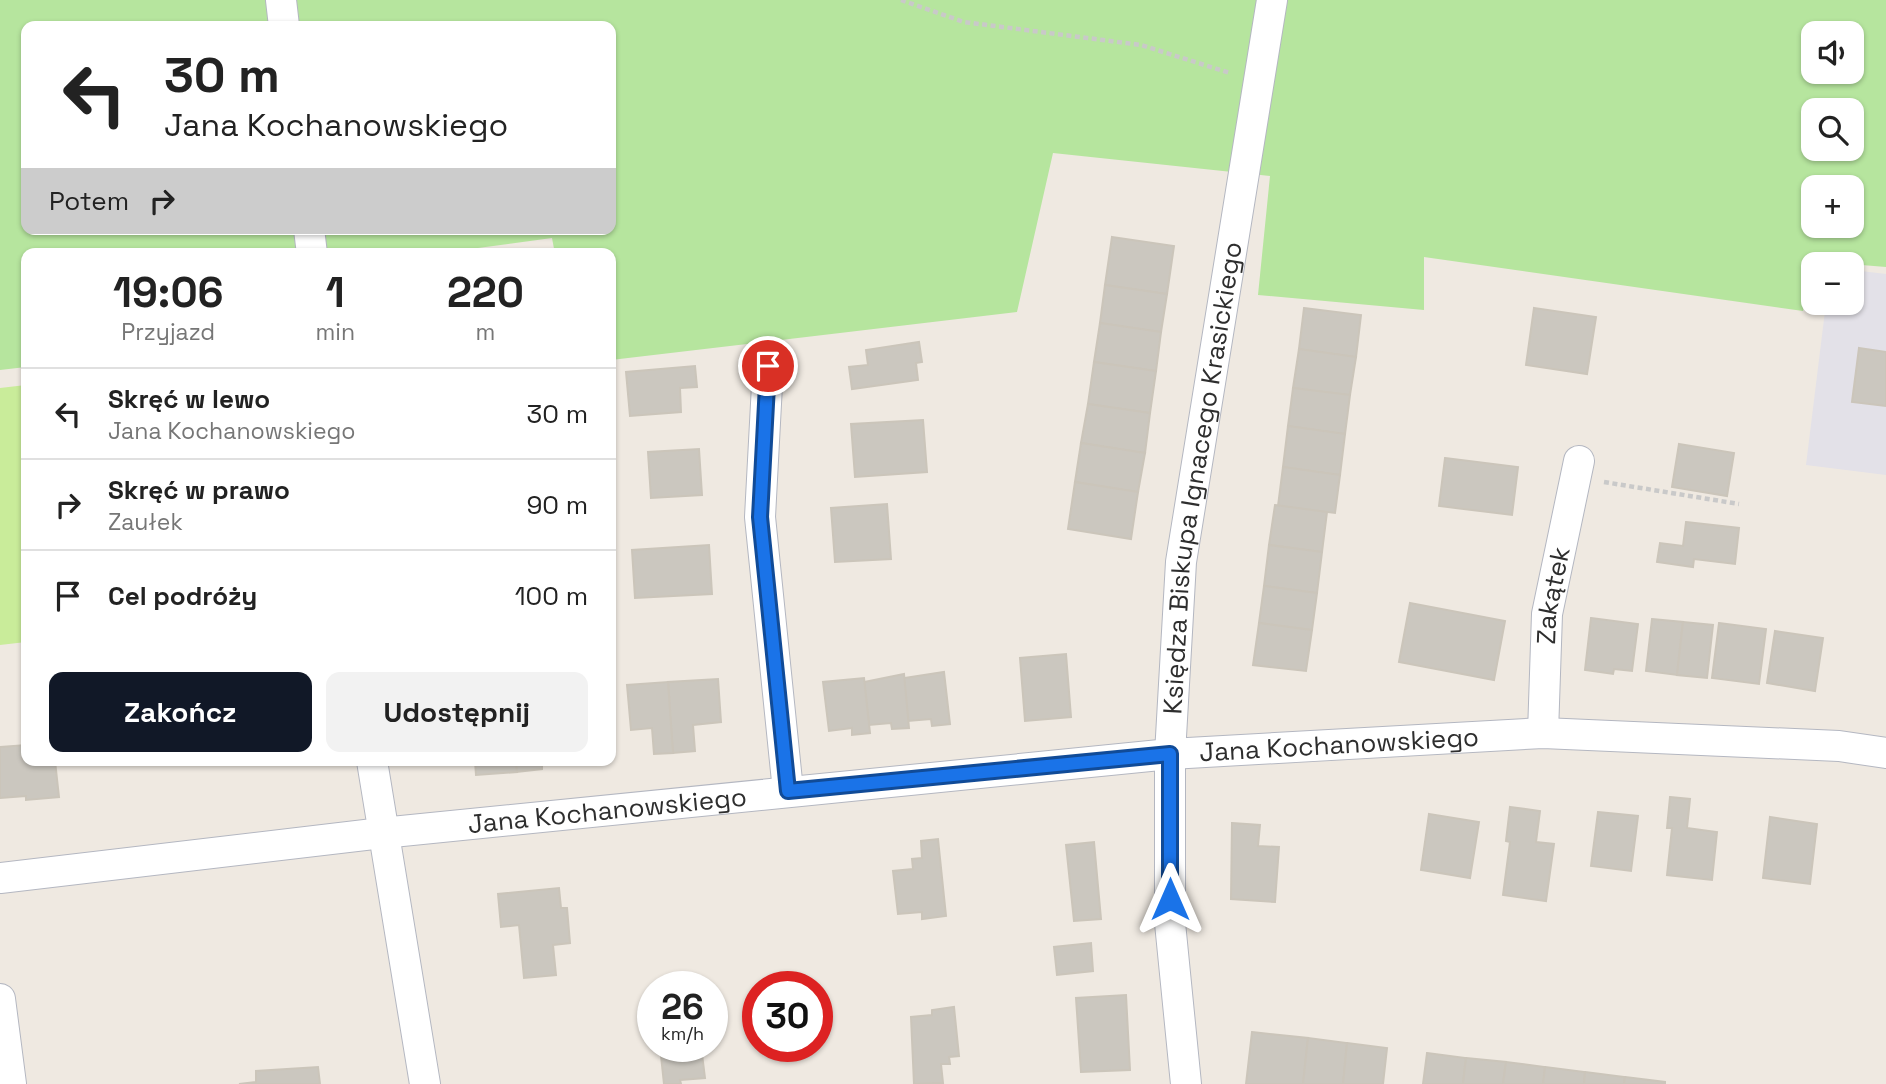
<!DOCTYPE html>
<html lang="pl">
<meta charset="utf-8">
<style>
body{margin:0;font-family:"Space Grotesk",sans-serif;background:#f2f2f2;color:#222;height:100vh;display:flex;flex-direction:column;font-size:26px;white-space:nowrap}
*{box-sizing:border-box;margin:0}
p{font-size:23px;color:#767676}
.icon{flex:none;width:38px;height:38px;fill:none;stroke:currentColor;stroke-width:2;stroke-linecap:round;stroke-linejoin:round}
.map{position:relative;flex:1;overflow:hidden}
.details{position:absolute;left:21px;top:248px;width:595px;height:518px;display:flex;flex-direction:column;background:#fff;border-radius:14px;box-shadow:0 2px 5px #0004}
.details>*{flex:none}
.top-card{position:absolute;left:21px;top:21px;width:595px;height:214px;border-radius:14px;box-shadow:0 2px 5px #0004;background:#fff;color:#222;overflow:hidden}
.controls{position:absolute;left:1801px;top:21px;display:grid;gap:14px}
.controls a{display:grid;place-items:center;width:63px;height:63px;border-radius:14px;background:#fff;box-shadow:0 2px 5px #0004;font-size:35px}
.speed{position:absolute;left:637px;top:971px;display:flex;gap:14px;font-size:35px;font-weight:700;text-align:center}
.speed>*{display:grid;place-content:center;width:91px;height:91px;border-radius:50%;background:#fff;box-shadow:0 2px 5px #0004;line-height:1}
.speed small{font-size:18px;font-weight:400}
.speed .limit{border:10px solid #d22;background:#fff;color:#111}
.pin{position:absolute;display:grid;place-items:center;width:60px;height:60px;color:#fff;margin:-30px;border:4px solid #fff;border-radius:50%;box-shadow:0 2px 7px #0007}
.me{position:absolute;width:77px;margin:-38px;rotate:0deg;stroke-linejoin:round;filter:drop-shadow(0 0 5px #0008)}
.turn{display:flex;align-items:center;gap:24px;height:147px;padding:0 28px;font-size:32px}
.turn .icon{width:91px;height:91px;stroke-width:2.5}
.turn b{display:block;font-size:49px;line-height:60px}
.then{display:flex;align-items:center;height:66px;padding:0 28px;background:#0003;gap:14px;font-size:26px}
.eta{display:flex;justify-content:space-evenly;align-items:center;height:119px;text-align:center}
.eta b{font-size:42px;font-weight:800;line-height:49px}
.action{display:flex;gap:14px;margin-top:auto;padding:14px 28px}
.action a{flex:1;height:80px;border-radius:14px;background:#111827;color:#fff;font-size:28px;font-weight:800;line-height:80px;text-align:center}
.action a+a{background:#f2f2f2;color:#222}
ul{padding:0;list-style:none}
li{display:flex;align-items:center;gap:21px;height:91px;padding:0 28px;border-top:2px solid #e0e0e0}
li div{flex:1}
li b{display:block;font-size:26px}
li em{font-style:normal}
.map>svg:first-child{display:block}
.industrial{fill:#e3e1e8}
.green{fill:#b6e59e;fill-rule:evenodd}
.pitch{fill:#c9ec9a}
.building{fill:#cbc7bf;stroke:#cbc5ba;stroke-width:2}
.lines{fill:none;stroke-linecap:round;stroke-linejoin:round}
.minor-casing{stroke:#b4b7c1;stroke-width:32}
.path{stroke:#c9c9c9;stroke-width:4.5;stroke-dasharray:5 3.5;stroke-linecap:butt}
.minor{stroke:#fff;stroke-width:30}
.route-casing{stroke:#114b97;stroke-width:18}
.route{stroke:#1a73e8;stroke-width:12}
.labels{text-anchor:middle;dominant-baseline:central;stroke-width:6;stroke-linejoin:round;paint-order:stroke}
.street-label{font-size:26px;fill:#2e2e2e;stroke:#fff}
</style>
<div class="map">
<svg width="1886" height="1084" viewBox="0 0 1886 1084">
<rect width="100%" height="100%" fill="#efe9e1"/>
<path class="industrial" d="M1852,270l34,4v201l-80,-10 20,-162h26z"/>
<path class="green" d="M0,0h1886v267l-73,-6 -10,50 -379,-54v53l-166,-15 12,-119 -217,-23 -36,159 -406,48v-106h-56l-3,-16 -119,16h-407v113l-26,3zM26,26h585v203h-585zM1813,33h39v39h-39zM1813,110h39v39h-39zM1813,187h39v39h-39z"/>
<path class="pitch" d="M26,385v257l-26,3v-257z"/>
<g class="building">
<path d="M1112,237l62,9 -7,48 -62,-9z"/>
<path d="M1105,285l62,9 -6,38 -61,-9z"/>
<path d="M1304,308l57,7 -5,42 -57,-8z"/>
<path d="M1534,308l62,9 -9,57 -61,-9z"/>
<path d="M1100,323l61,9 -5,39 -62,-9z"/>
<path d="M919,342l3,20 -6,1 2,17 -66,9 -3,-22 19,-2 -2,-15z"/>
<path d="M1859,348l27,4v54l-34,-4z"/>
<path d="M1299,349l57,8 -6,38 -57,-7z"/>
<path d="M1094,362l62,9 -6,42 -62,-9z"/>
<path d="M695,366l2,21 -17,1 1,24 -51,4 -4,-44z"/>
<path d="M1293,388l57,7 -5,39 -57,-8z"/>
<path d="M1088,404l62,9 -5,40 -64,-10z"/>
<path d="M923,420l4,52 -72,5 -4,-53z"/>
<path d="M1288,426l57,8 -5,41 -57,-8z"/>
<path d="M1081,443l64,10 -7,39 -63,-10z"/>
<path d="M1679,444l55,9 -7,43 -55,-9z"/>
<path d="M699,449l3,46 -51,3 -3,-46z"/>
<path d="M1445,458l73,9 -6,48 -73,-9z"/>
<path d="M1283,467l57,8 -5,38 -57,-7z"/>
<path d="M1075,482l63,10 -7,47 -63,-10z"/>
<path d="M887,504l4,55 -56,3 -4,-54z"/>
<path d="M1275,505l52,7 -5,40 -53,-7z"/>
<path d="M1686,522l53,6 -4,36 -41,-5 -1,8 -36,-5 3,-19 23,3z"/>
<path d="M709,545l3,49 -77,4 -3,-48z"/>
<path d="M1269,545l53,7 -5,41 -53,-7z"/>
<path d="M1264,586l53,7 -5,37 -53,-7z"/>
<path d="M1410,603l95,18 -11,59 -95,-18z"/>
<path d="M1591,618l47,6 -6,47 -18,-2 -1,5 -28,-4z"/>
<path d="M1652,619l31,3 -6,53 -31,-4z"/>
<path d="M1683,622l30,3 -6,53 -30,-3z"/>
<path d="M1259,623l53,7 -6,41 -53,-6z"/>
<path d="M1719,623l47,6 -7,55 -47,-6z"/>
<path d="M1775,631l48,7 -8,53 -48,-8z"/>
<path d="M1066,654l5,63 -46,4 -5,-63z"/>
<path d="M944,672l6,52 -18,2 -1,-7 -23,2 -4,-43z"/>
<path d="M904,674l5,54 -17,1 -1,-6 -22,2 -5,-43z"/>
<path d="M864,678l6,55 -18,2v-7l-23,3 -6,-49z"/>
<path d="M718,679l3,43 -28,3 2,26 -22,2 -5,-71z"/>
<path d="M668,682l5,71 -19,1 -2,-26 -21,2 -4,-45z"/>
<path d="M26,745v16h29l4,36 -33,3v-4l-26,2v-51z"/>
<path d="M475,761h41l1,11 -41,3z"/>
<path d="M516,761h26v8l-25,3z"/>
<path d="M563,761h23v3l-22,1z"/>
<path d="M1670,797l20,2 -3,29 30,4 -5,48 -45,-5 5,-47h-5z"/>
<path d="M1510,807l30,4 -4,31 18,2 -8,57 -43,-6 7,-53 -4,-1z"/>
<path d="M1598,812l40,4 -7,55 -40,-5z"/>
<path d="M1429,814l50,8 -9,56 -49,-8z"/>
<path d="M1770,817l47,7 -7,60 -47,-6z"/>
<path d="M1232,823l28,2 -2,21 21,1 -4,55 -44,-3z"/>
<path d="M938,839l8,77 -24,3v-7l-24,2 -5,-43 20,-2 -1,-10 10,-1 -1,-17z"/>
<path d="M1094,842l7,77 -27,2 -8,-76z"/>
<path d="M559,888l2,20h6l3,35 -17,2 3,30 -32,3 -5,-53 -18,2 -3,-33z"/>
<path d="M1091,943l2,28 -36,4 -3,-28z"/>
<path d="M1126,995l4,75 -49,2 -5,-74z"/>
<path d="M954,1007l5,49 -10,1 1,7h-9l2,19 -29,1 -3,-67 21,-2v-5z"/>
<path d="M1252,1032l56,6 -5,46h-57z"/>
<path d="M1308,1038l39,5 -4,41h-40z"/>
<path d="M1347,1043l40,5 -4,36h-40z"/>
<path d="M660,1046h41l4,32 -25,2 1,4h-17z"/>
<path d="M1427,1053l39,5 -3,26h-40z"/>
<path d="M1466,1058l40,4 -3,22h-40z"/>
<path d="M1506,1062l39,5 -2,17h-40z"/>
<path d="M318,1067l2,17h-81l17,-2v-11z"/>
<path d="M1545,1067l40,5 -1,12h-41z"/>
<path d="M1585,1072l40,5 -1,7h-40z"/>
<path d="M1625,1077l40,5v2h-41z"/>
</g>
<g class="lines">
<defs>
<g id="minor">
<path d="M281,0l3,26"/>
<path d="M309,229l3,25"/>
<path d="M768,366l-8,151 28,274"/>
<path id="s1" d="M1543,733l4,-119 32,-153"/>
<path d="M372,761l53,323"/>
<path id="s2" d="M0,878l382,-45 788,-79 373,-21 296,13 47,7"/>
<path d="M0,999l11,85"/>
<path id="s3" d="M1186,1084l-16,-161v-169l11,-192 91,-562"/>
</g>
</defs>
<use href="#minor" class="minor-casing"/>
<g class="path">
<path d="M901,0l63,22 177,23 89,28"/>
<path d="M1604,482l135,22"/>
</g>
<use href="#minor" class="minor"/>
</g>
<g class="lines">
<defs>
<path id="route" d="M768,366l-8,151 28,274 382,-37v145"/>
</defs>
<use href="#route" class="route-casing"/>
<use href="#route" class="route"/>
</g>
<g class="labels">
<g class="street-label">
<text stroke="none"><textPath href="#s3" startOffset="609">Księdza Biskupa Ignacego Krasickiego</textPath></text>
<text stroke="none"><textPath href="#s1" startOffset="138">Zakątek</textPath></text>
<text stroke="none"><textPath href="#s2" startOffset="1346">Jana Kochanowskiego</textPath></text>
<text stroke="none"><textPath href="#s2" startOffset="611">Jana Kochanowskiego</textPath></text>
</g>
</g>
</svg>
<div class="controls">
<a><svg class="icon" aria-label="sound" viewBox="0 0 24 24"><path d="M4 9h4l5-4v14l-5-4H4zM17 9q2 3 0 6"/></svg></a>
<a><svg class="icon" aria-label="search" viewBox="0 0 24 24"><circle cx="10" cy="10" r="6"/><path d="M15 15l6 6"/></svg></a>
<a>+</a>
<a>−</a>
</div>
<div class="speed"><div>26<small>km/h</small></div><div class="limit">30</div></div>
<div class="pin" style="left:768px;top:366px;background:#d93025"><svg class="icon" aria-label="arrive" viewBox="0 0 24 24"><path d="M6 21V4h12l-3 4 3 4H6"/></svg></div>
<svg class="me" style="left:1170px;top:899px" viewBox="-20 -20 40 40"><path d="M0-17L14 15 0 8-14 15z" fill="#1a73e8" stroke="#fff" stroke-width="4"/></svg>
<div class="top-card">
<div class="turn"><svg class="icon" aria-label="left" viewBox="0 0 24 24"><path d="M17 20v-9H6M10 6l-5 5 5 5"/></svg><div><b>30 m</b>Jana Kochanowskiego</div></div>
<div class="then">Potem<svg class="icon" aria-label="right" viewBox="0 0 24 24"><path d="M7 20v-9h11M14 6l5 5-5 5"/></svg></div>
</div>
<section class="details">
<div class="eta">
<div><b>19:06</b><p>Przyjazd</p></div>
<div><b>1</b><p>min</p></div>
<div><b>220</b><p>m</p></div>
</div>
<ul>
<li><svg class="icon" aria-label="left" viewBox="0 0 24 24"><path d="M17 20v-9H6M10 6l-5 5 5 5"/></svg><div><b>Skręć w lewo</b><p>Jana Kochanowskiego</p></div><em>30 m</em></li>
<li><svg class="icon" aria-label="right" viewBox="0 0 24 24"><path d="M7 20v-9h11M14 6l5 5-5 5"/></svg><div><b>Skręć w prawo</b><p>Zaułek</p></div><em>90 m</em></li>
<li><svg class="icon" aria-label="arrive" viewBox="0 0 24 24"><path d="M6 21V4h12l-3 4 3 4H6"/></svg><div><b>Cel podróży</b></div><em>100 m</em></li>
</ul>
<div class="action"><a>Zakończ</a><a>Udostępnij</a></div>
</section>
</div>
